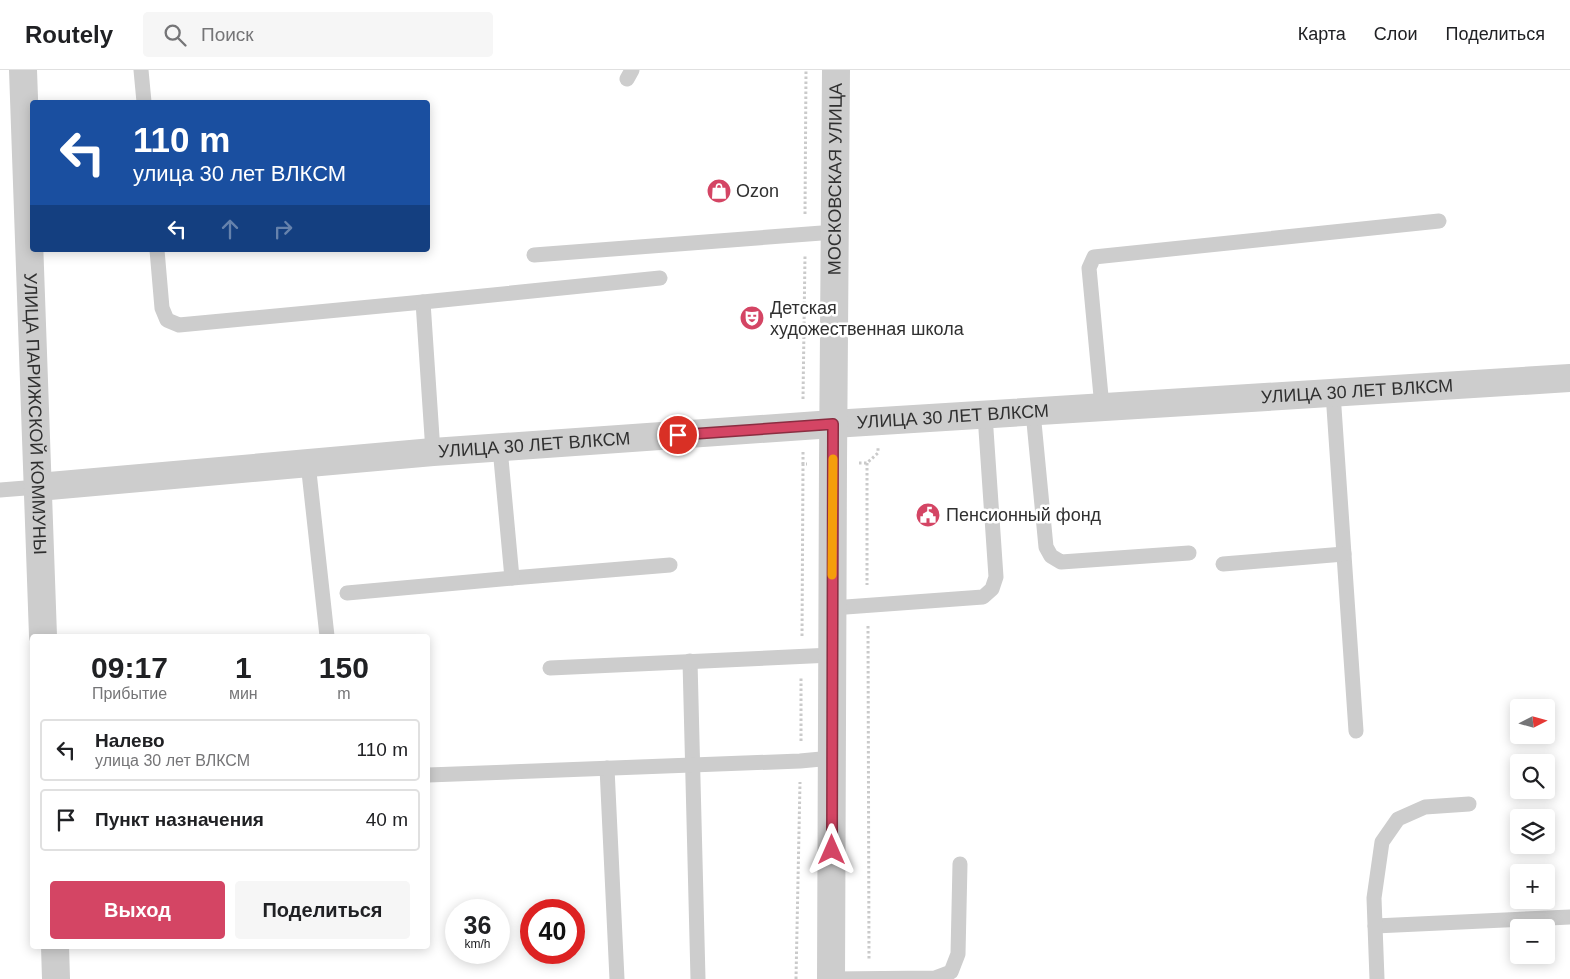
<!DOCTYPE html>
<html lang="ru">
<meta charset="utf-8">
<style>
body{margin:0;font-family:Helvetica,sans-serif;background:#f6f6f6;color:#202124;height:100vh;display:flex;flex-direction:column;font-size:19px;white-space:nowrap}
*{box-sizing:border-box;margin:0}
p{font-size:16px;color:#757577}
.icon{flex:none;width:28px;height:28px;fill:none;stroke:currentColor;stroke-width:2;stroke-linecap:round;stroke-linejoin:round}
.map{position:relative;flex:1;overflow:hidden}
.details{position:absolute;left:30px;top:564px;width:400px;height:315px;display:flex;flex-direction:column;background:#fff;border-radius:5px;box-shadow:0 2px 12px #0003}
.details>*{flex:none}
.hud{position:absolute;left:30px;top:30px;width:400px;height:152px;border-radius:5px;box-shadow:0 2px 12px #0003;background:#1a4fa0;color:#fff;overflow:hidden}
.needle{width:32px;rotate:84deg}
.controls{position:absolute;left:1510px;top:629px;display:grid;gap:10px}
.controls a{display:grid;place-items:center;width:45px;height:45px;border-radius:5px;background:#fff;box-shadow:0 2px 12px #0003;font-size:25px}
.speed{position:absolute;left:445px;top:829px;display:flex;gap:10px;font-size:25px;font-weight:700;text-align:center}
.speed>*{display:grid;place-content:center;width:65px;height:65px;border-radius:50%;background:#fff;box-shadow:0 2px 12px #0003;line-height:1}
.speed small{font-size:12px;font-weight:400}
.speed .limit{border:8px solid #d22;background:#fff;color:#111}
.pin{position:absolute;display:grid;place-items:center;width:42px;height:42px;color:#fff;margin:-21px;border:2px solid #fff;border-radius:50%;box-shadow:0 1px 5px #0007}
.me{position:absolute;width:55px;margin:-28px;rotate:0deg;stroke-linejoin:round;filter:drop-shadow(0 0 4px #0008)}
.turn{display:flex;align-items:center;gap:18px;height:105px;padding:0 20px;font-size:22px}
.turn .icon{width:65px;height:65px;stroke-width:2.5}
.turn b{display:block;font-size:35px;line-height:42px}
.lanes{display:flex;align-items:center;height:48px;padding:0 20px;background:#0003;justify-content:center;gap:25px;direction:ltr}
.lanes .off{opacity:.35}
.eta{display:flex;justify-content:space-evenly;align-items:center;height:85px;text-align:center}
.eta b{font-size:30px;font-weight:700;line-height:35px}
.primary-button{display:flex;gap:10px;margin-top:auto;padding:10px 20px}
.primary-button a{flex:1;height:58px;border-radius:5px;background:#d44564;color:#fff;font-size:20px;font-weight:700;line-height:58px;text-align:center}
.primary-button a+a{background:#f6f6f6;color:#202124}
ul{padding:0;list-style:none}
li{display:flex;align-items:center;gap:15px;height:62px;margin:0 10px 8px;padding:0 10px;border:2px solid #e0e0e0;border-radius:5px}
li div{flex:1}
li b{display:block;font-size:19px}
li em{font-style:normal}
header{display:flex;align-items:center;gap:30px;box-sizing:border-box;height:70px;padding:0 25px;background:#fff;border-bottom:1px solid #e0e0e0}
header strong{font-size:24px}
nav{display:flex;gap:28px;margin-inline-start:auto;font-size:18px}
.search{width:350px;height:45px;background:#f6f6f6;display:flex;align-items:center;gap:12px;box-sizing:border-box;padding:0 18px;border-radius:5px;color:#757577;font-size:19px}
.map>svg:first-child{display:block}
.lines{fill:none;stroke-linecap:round;stroke-linejoin:round}
.path{stroke:#cacaca;stroke-width:3;stroke-dasharray:2.5 2.5;stroke-linecap:butt}
.service{stroke:#cdcdcd;stroke-width:15}
.minor{stroke:#cdcdcd;stroke-width:28}
.tertiary{stroke:#cdcdcd;stroke-width:28}
.route-casing{stroke:#8a2d41;stroke-width:12}
.route{stroke:#d44564;stroke-width:9}
.slow{stroke:#f59e0b;stroke-width:9}
.labels{text-anchor:middle;dominant-baseline:central;stroke-width:5;stroke-linejoin:round;paint-order:stroke}
.street-label{font-size:18px;fill:#303030;stroke:#fff}
.poi-label{font-size:18px;fill:#303030;stroke:#fff;text-anchor:start}
</style>
<header>
<strong>Routely</strong>
<div class="search"><svg class="icon" aria-label="search" viewBox="0 0 24 24"><circle cx="10" cy="10" r="6"/><path d="M15 15l6 6"/></svg>Поиск</div>
<nav><a>Карта</a><a>Слои</a><a>Поделиться</a></nav>
</header>
<div class="map">
<svg width="1570" height="909" viewBox="0 0 1570 909">
<rect width="100%" height="100%" fill="#fff"/>
<g class="lines">
<g class="path">
<path d="M805,144l1,-144"/>
<path d="M803,329l2,-143"/>
<path d="M803,382v12"/>
<path d="M859,393h8l11,-10v-6"/>
<path d="M867,393v122"/>
<path d="M868,556l1,334"/>
<path d="M802,566l1,-172h4"/>
<path d="M801,671v-64"/>
<path d="M796,909l4,-197"/>
</g>
<g class="service">
<path d="M141,0l3,32"/>
<path d="M627,9l5,-9"/>
<path d="M157,180l5,58 5,12 12,5 244,-23 10,150"/>
<path d="M534,185l301,-23"/>
<path d="M423,232l237,-24"/>
<path d="M1333,323l23,338"/>
<path d="M1102,337l-13,-139 5,-11 345,-36"/>
<path d="M1033,342l13,135 5,9 10,6 128,-9"/>
<path d="M500,378l12,130 158,-13"/>
<path d="M308,393l19,173"/>
<path d="M0,420l38,-3"/>
<path d="M1223,494l121,-10"/>
<path d="M347,523l165,-15"/>
<path d="M832,538l151,-11 9,-8 4,-12 -11,-162"/>
<path d="M690,591l8,318"/>
<path d="M550,598l282,-13"/>
<path d="M607,698l10,211"/>
<path d="M428,705l372,-14 32,-3"/>
<path d="M1375,856l195,-9"/>
<path d="M831,909l104,-1 16,-6 7,-18 2,-90"/>
<path d="M1377,909l-3,-81 8,-56 16,-23 27,-12 44,-3"/>
</g>
<g class="minor">
<path id="s1" d="M23,0l20,566"/>
<path id="s2" d="M38,417l395,-35 400,-28"/>
<path d="M55,876l1,33"/>
</g>
<g class="tertiary">
<path id="s3" d="M833,354l737,-46"/>
<path id="s4" d="M831,909l2,-515 3,-394"/>
</g>
</g>
<g class="lines">
<defs>
<path id="route" d="M678,365l155,-11 -1,426"/>
</defs>
<use href="#route" class="route-casing"/>
<use href="#route" class="route"/>
<path class="slow" d="M832,505l1,-116"/>
</g>
<defs>
<symbol id="shop-disc" viewBox="-11 -11 22 22"><circle r="9.5" fill="#d44564" stroke="#fff"/><path d="M-5-2.5h2.3a2.7 3.5 0 0 1 5.4 0H5L5.5 6h-11ZM-1.5-2.5h3a1.5 2.3 0 0 0-3 0Z" fill="#fff"/></symbol>
<symbol id="theatre-disc" viewBox="-11 -11 22 22"><circle r="9.5" fill="#d44564" stroke="#fff"/><path d="M-5-5.5Q0-4 5-5.5V0Q5 5 0 6Q-5 5-5 0ZM-3.3-2.5H-1v1.5H-3.3ZM1-2.5H3.3v1.5H1ZM-2.8 1Q0 5.5 2.8 1Z" fill="#fff"/></symbol>
<symbol id="civic-disc" viewBox="-11 -11 22 22"><circle r="9.5" fill="#d44564" stroke="#fff"/><path d="M-.6-6.5H3V-4.5H.6V-3L4-1V1h2V6H-6V1h2V-1L-.6-3ZM-1.2 2.5V6h2.4V2.5Z" fill="#fff"/></symbol>
</defs>
<g fill-rule="evenodd">
<use href="#shop-disc" x="705" y="107" width="28" height="28"/>
<use href="#theatre-disc" x="738" y="234" width="28" height="28"/>
<use href="#civic-disc" x="914" y="431" width="28" height="28"/>
</g>
<g class="labels">
<g class="street-label">
<text stroke="none"><textPath href="#s4" startOffset="800">МОСКОВСКАЯ УЛИЦА</textPath></text>
<text stroke="none"><textPath href="#s3" startOffset="525">УЛИЦА 30 ЛЕТ ВЛКСМ</textPath></text>
<text stroke="none"><textPath href="#s1" startOffset="344">УЛИЦА ПАРИЖСКОЙ КОММУНЫ</textPath></text>
<text stroke="none"><textPath href="#s3" startOffset="120">УЛИЦА 30 ЛЕТ ВЛКСМ</textPath></text>
<text stroke="none"><textPath href="#s2" startOffset="498">УЛИЦА 30 ЛЕТ ВЛКСМ</textPath></text>
</g>
<g class="poi-label">
<text x="736" y="121">Ozon</text>
<text x="770" y="238">Детская<tspan x="770" dy="21">художественная школа</tspan></text>
<text x="946" y="445">Пенсионный фонд</text>
</g>
</g>
</svg>
<div class="controls">
<a><svg class="needle" viewBox="-14 -14 28 28"><path d="M0-13l5 13h-10z" fill="#e53935"/><path d="M0 13l5-13h-10z" fill="#757577"/></svg></a>
<a><svg class="icon" aria-label="search" viewBox="0 0 24 24"><circle cx="10" cy="10" r="6"/><path d="M15 15l6 6"/></svg></a>
<a><svg class="icon" aria-label="layers" viewBox="0 0 24 24"><path d="M12 4l9 5-9 5-9-5zM3 14l9 5 9-5"/></svg></a>
<a>+</a>
<a>−</a>
</div>
<div class="speed"><div>36<small>km/h</small></div><div class="limit">40</div></div>
<div class="pin" style="left:678px;top:365px;background:#d93025"><svg class="icon" aria-label="arrive" viewBox="0 0 24 24"><path d="M6 21V4h12l-3 4 3 4H6"/></svg></div>
<svg class="me" style="left:832px;top:780px" viewBox="-20 -20 40 40"><path d="M0-17L14 15 0 8-14 15z" fill="#d44564" stroke="#fff" stroke-width="4"/></svg>
<div class="hud">
<div class="turn"><svg class="icon" aria-label="left" viewBox="0 0 24 24"><path d="M17 20v-9H6M10 6l-5 5 5 5"/></svg><div><b>110 m</b>улица 30 лет ВЛКСМ</div></div>
<div class="lanes"><svg class="icon" aria-label="left" viewBox="0 0 24 24"><path d="M17 20v-9H6M10 6l-5 5 5 5"/></svg><svg class="icon off" aria-label="ahead" viewBox="0 0 24 24"><path d="M12 20V5M6 11l6-6 6 6"/></svg><svg class="icon off" aria-label="right" viewBox="0 0 24 24"><path d="M7 20v-9h11M14 6l5 5-5 5"/></svg></div>
</div>
<section class="details">
<div class="eta">
<div><b>09:17</b><p>Прибытие</p></div>
<div><b>1</b><p>мин</p></div>
<div><b>150</b><p>m</p></div>
</div>
<ul>
<li><svg class="icon" aria-label="left" viewBox="0 0 24 24"><path d="M17 20v-9H6M10 6l-5 5 5 5"/></svg><div><b>Налево</b><p>улица 30 лет ВЛКСМ</p></div><em>110 m</em></li>
<li><svg class="icon" aria-label="arrive" viewBox="0 0 24 24"><path d="M6 21V4h12l-3 4 3 4H6"/></svg><div><b>Пункт назначения</b></div><em>40 m</em></li>
</ul>
<div class="primary-button"><a>Выход</a><a>Поделиться</a></div>
</section>
</div>
